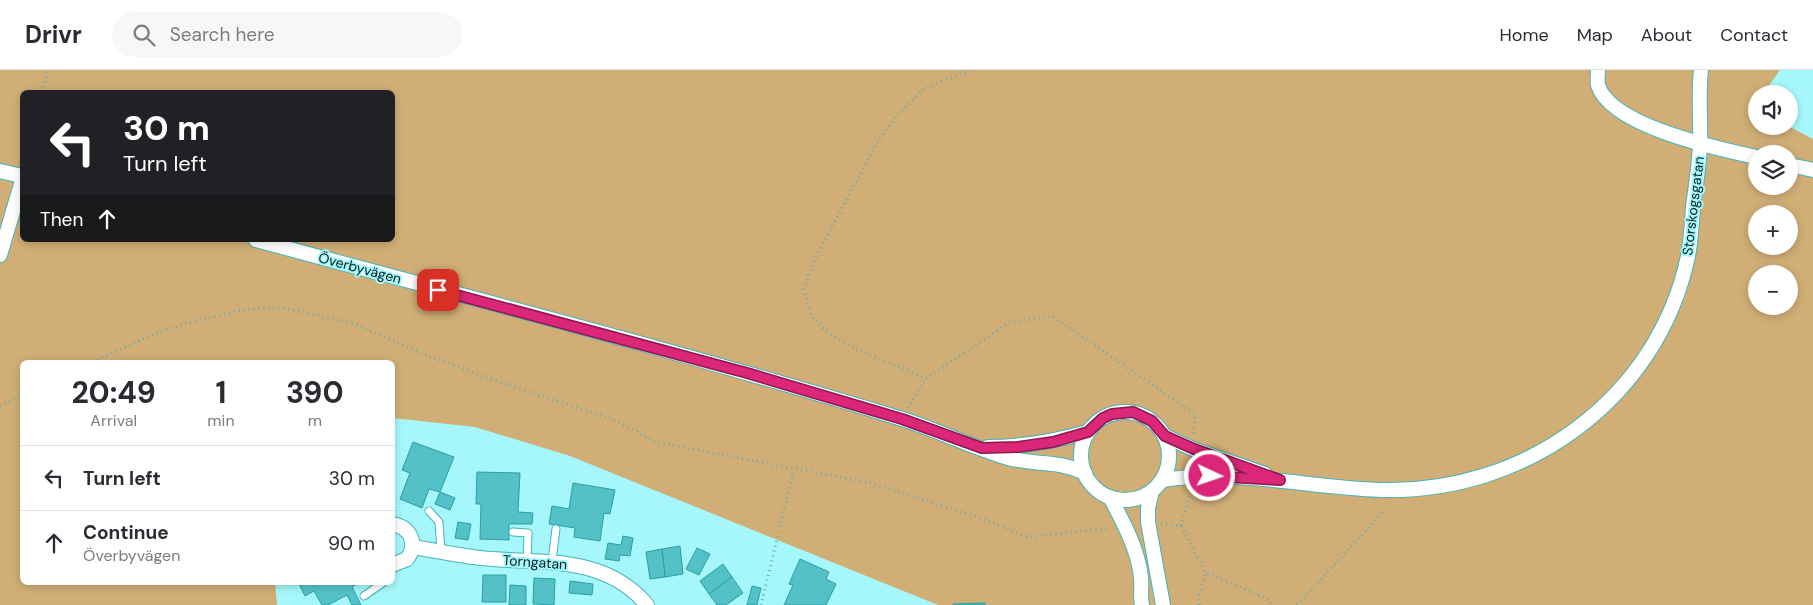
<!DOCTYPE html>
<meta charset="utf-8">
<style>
body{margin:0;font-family:"DM Sans",sans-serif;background:#f7f7f7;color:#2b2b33;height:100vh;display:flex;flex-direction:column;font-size:19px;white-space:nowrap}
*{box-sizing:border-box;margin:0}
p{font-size:16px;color:#7c7c81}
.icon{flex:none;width:28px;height:28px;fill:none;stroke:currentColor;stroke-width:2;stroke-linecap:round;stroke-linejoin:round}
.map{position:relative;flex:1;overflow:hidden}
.panel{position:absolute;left:20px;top:290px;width:375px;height:225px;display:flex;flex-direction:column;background:#fff;border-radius:8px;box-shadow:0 2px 8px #0003}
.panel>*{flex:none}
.top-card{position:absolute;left:20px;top:20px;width:375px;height:152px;border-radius:8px;box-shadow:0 2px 8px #0003;background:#202124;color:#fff;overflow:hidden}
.controls{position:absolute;left:1748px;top:15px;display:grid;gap:10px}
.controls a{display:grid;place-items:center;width:50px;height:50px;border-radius:50%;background:#fff;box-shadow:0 2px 8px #0003;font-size:25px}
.pin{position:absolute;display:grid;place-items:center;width:42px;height:42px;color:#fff;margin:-21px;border-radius:10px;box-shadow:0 2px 8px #0006}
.me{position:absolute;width:55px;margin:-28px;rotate:93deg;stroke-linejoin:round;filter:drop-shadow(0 0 4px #0008)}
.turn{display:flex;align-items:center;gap:18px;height:105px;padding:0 20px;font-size:22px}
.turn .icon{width:65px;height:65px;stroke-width:2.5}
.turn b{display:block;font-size:35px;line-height:42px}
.then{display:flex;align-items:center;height:48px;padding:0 20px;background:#0003;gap:10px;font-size:19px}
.eta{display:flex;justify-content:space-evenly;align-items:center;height:85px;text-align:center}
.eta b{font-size:30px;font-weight:700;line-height:35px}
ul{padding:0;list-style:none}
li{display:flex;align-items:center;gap:15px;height:65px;padding:0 20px;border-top:1px solid #e1e1e2}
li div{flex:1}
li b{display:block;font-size:19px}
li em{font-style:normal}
header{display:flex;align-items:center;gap:30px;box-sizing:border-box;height:70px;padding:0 25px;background:#fff;border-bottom:1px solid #e1e1e2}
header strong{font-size:24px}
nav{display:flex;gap:28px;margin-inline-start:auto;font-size:18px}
.search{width:350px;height:45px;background:#f7f7f7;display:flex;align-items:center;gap:12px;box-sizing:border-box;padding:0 18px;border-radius:28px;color:#7c7c81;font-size:19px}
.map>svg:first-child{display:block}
.green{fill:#d0ae76;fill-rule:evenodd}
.building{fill:#54c1c7;stroke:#299fa4}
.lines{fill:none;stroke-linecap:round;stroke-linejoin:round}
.lane-casing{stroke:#45b4b9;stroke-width:9}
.street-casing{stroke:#45b4b9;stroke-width:16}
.path{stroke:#6dadb0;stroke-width:3;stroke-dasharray:1 4;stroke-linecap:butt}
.lane{stroke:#fff;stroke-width:7}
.street{stroke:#fff;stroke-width:14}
.route-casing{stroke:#8e194d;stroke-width:12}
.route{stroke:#db2777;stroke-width:9}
.labels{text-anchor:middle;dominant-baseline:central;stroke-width:4;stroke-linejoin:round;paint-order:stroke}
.street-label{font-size:14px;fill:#001e20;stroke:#a6f7fb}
</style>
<header>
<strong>Drivr</strong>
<div class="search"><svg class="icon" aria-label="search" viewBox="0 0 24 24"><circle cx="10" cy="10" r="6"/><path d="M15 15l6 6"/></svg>Search here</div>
<nav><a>Home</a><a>Map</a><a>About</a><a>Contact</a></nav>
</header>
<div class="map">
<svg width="1813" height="535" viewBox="0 0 1813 535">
<rect width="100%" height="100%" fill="#a6f7fb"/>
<path class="green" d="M0,0h1780l-17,24h-7v32h32l25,13v466h-875l-368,-149 -95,-29 -82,-9 -1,-56h-370v220l253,1 2,22h-277zM22,22h370v148h-370zM1756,84h33v32h-33zM1756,144h33v32h-33zM1756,204h33v32h-33z"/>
<g class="building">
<path d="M413,372l41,15 -14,35 -11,-3 -7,19 -22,-9 10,-26 -8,-3z"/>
<path d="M477,402l43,1 -2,39 15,1 -1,11h-23v16l-29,-1 1,-35h-5z"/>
<path d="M573,413l42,7 -5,24 -6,-1 -4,28 -26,-4 1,-9 -26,-4 3,-18 17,3z"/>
<path d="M440,422l15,6 -5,12 -15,-6z"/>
<path d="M458,452l13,2 -3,16 -13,-2z"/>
<path d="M623,466l10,2 -3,18 -10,-1 -1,6 -14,-2 3,-16 13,2z"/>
<path d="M680,476l3,28 -18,3 -3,-28z"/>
<path d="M697,478l13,6 -11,21 -13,-6z"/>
<path d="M662,479l3,28 -15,2 -4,-27z"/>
<path d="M800,489l29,13 -3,7 10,5 -10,21h-42l9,-20 -4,-1z"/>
<path d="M723,494l9,13 -23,17 -9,-13z"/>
<path d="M483,505h23v27h-24z"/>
<path d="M732,507l11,16 -17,12h-9l-8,-11z"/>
<path d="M534,508l21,1 -1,26 -21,-1z"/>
<path d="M570,511l23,3 -1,11 -23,-2z"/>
<path d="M298,512h62l-8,5 9,18h-9l-5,-10 -19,10h-6l-8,-14 -9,5z"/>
<path d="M510,515l16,1v19h-17z"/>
<path d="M752,516l9,2 -4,17h-10z"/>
<path d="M985,533v2h-32v-1z"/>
</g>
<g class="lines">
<defs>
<g id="lane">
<path d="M429,441l10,11 2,30"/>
<path d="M513,462l15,1 -1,27"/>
<path d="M552,491l4,-32"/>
<path d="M364,526l20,-14"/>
</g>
<g id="street">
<path d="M1598,0c0,4 -1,11 0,15 12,41 121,64 158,72"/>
<path d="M1789,95l24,5"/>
<path d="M0,101l22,5"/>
<path d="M256,170c215,58 430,113 643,178 36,11 70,28 106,39 28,9 51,2 80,16"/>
<path d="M0,185l22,-74"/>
<circle cx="1125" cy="386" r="44"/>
<path d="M1165,366l28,13 72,25"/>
<path d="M988,377c35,0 67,-6 100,-15"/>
<path d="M1163,410c73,-12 145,8 218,10 144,4 277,-91 307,-234 3,-16 4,-33 5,-50 3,-20 6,-41 7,-61 1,-25 -2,-50 1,-75"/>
<path d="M1152,421l-4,17v14l15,83"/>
<path d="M1110,427c13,25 28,52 31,80 1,10 -1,19 1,28"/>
<path d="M392,454c19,3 26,20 15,35l-15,6"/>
<path d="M413,477c26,4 52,10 79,12 56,4 115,-2 155,46"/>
</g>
</defs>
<use href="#lane" class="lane-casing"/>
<use href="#street" class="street-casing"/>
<g class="path">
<path d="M970,0l-46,19 -28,27 -20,28 -63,119 -9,26 7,27 15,15 31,19 69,28 84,-56 42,-6 143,98 -1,20"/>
<path d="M41,22l7,-22"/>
<path d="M20,93l2,-9"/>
<path d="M93,292l61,-28 29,-10 59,-14 25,-3 22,2 66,15 73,32 58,21 126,42 44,23 214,41 108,34 50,20 81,-9"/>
<path d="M0,336l22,-11"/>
<path d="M908,338l18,-30"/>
<path d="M1161,454l20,2 25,47 60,25 8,7"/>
<path d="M1181,456l10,-35"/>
<path d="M761,535l33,-136"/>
<path d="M1199,535v-11l7,-21"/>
<path d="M1297,535l86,-93"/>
</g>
<use href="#lane" class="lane"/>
<use href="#street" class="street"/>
</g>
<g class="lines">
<defs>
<path id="route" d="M438,220l309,83 155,46 80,29 36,-1 35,-5 35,-10 15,-14 9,-4 21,-2 19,9 13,15 29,13 86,31 -70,-4"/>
</defs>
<use href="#route" class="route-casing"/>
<use href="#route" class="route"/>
</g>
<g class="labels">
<g class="street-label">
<text transform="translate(1693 136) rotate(-83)">Storskogsgatan</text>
<text transform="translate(360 198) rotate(15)">Överbyvägen</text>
<text transform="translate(535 492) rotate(4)">Torngatan</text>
</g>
</g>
</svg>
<div class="controls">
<a><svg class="icon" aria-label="sound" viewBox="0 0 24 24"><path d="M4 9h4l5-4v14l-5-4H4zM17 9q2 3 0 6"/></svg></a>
<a><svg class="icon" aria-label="layers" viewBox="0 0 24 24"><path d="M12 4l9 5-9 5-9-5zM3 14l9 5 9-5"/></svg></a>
<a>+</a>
<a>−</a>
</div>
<div class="pin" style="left:438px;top:220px;background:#d93025"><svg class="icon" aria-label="arrive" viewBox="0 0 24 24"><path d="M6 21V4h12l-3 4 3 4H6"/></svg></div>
<svg class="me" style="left:1210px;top:406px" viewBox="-20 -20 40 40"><circle r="17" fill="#db2777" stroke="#fff" stroke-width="3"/><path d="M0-11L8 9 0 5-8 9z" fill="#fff"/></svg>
<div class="top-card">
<div class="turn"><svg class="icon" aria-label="left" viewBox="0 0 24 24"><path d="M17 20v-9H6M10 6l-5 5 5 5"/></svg><div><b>30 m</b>Turn left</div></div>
<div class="then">Then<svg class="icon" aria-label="ahead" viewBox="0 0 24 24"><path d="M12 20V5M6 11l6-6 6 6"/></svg></div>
</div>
<section class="panel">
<div class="eta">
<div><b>20:49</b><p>Arrival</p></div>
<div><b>1</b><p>min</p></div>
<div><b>390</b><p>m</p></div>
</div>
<ul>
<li><svg class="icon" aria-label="left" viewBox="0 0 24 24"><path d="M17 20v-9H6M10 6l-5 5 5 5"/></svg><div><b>Turn left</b></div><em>30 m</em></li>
<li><svg class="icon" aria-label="ahead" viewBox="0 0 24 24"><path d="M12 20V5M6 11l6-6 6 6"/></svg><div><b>Continue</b><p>Överbyvägen</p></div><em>90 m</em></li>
</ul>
</section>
</div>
